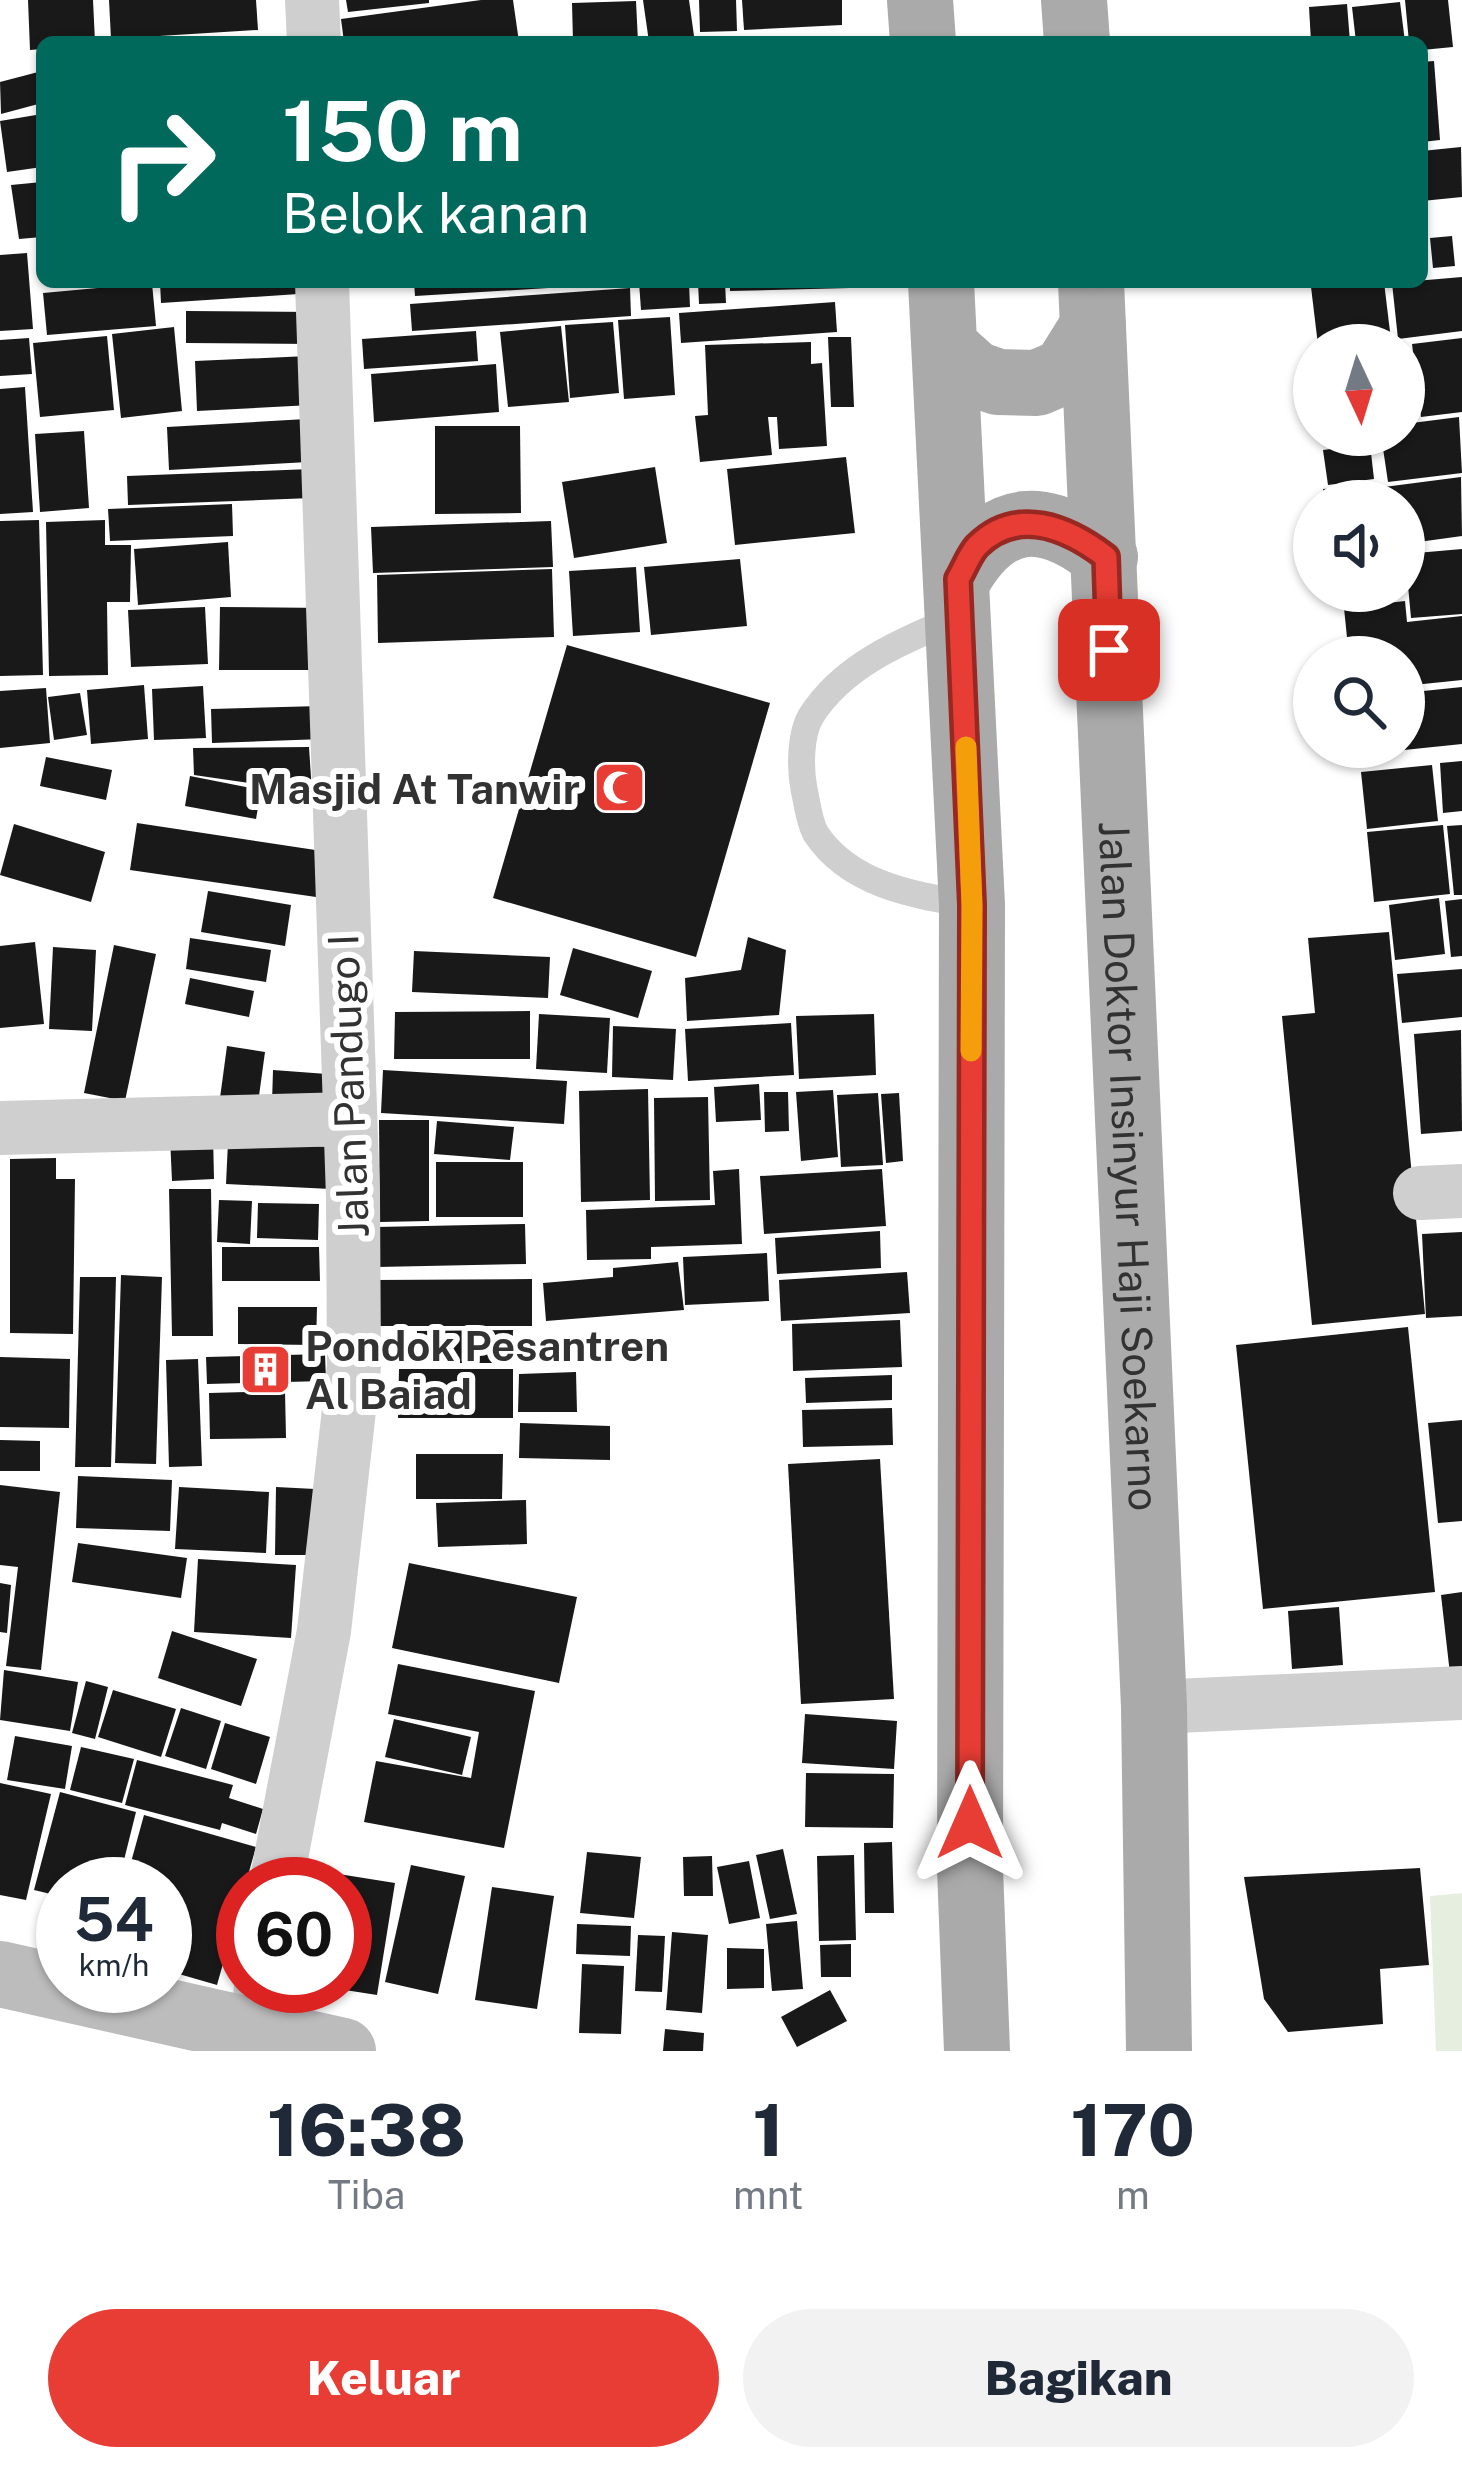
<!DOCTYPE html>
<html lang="id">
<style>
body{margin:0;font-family:"Public Sans",sans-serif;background:#f2f2f3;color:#1f2937;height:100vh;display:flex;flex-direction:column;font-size:45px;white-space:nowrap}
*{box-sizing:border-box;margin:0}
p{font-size:39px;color:#747a83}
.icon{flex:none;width:66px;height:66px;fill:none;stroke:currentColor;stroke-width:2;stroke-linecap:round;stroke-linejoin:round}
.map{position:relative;height:2051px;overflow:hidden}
.details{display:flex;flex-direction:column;background:#fff;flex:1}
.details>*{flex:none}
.guide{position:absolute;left:36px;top:36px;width:1392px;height:252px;border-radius:18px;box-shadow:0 3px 9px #0004;background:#00695c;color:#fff;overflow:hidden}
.needle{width:78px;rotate:176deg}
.buttons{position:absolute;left:1293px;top:324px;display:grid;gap:24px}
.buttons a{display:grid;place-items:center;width:132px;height:132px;border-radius:50%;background:#fff;box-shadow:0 3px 9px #0004;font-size:60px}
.speed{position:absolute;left:36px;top:1857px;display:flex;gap:24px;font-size:60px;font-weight:700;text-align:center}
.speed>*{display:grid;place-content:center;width:156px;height:156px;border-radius:50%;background:#fff;box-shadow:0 3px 9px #0004;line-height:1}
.speed small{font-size:30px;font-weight:400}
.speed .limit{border:18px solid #d22;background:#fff;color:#111}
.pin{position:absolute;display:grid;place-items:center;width:102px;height:102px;color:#fff;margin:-51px;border-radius:24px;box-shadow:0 6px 18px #0006}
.me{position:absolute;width:132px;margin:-66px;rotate:0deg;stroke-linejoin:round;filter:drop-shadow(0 0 9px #0008)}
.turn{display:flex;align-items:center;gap:42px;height:252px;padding:0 48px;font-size:54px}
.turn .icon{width:156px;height:156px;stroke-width:2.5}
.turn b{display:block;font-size:84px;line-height:102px}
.eta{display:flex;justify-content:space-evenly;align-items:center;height:204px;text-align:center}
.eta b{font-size:72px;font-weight:800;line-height:84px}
.cta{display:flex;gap:24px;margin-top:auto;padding:24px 48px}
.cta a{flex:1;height:138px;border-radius:72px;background:#e83d34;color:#fff;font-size:48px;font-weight:800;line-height:138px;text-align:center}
.cta a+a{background:#f2f2f3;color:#1f2937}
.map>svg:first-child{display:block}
.green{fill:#e6eee0}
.building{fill:#191919}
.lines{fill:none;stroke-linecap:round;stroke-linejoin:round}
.lane{stroke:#cfcfcf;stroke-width:27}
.street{stroke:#cfcfcf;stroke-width:54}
.secondary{stroke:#bcbcbc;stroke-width:66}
.primary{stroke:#aaa;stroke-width:66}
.route-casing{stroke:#972822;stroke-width:30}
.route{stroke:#e83d34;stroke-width:21}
.slow{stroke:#f59e0b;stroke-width:21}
.labels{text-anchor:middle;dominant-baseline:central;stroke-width:12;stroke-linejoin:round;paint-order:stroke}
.poi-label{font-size:42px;font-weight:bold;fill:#323232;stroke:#fff;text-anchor:end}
.street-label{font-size:42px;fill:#323232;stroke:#fff}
</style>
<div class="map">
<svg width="1462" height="2051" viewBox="0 0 1462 2051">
<rect width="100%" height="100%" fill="#fff"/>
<path class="green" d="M1462,1893v158h-26l-6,-155z"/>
<g class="building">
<path d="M28,0h65l2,42h-53v7l-12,1z"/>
<path d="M109,0h147l2,30 -147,9z"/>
<path d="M346,0h83v3l-81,9z"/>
<path d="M481,0h32l6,42h-175l-3,-23z"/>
<path d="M643,0h46l5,36 -45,6z"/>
<path d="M699,0h37l1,31 -37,1z"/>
<path d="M742,0h100v25l-98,5z"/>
<path d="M1405,0h43l5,47 -31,3v-8h-13z"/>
<path d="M636,1l2,41h-65l-1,-39z"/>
<path d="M1400,2l5,40h-49l-4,-35z"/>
<path d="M1347,4l3,38h-39l-2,-35z"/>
<path d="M1434,61l6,79 -18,2v-80z"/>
<path d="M42,71v32l-41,11 -1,-32z"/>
<path d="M42,114v53l-35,5 -7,-51z"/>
<path d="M1461,147l1,50 -40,4v-50z"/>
<path d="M42,182v55l-23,2 -8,-54z"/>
<path d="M1452,236l3,30 -22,2 -3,-30z"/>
<path d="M27,253l6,76 -33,2v-76z"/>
<path d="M1462,277v54l-64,8 -6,-56z"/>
<path d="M160,282h152l1,11 -152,10z"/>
<path d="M414,282h166l1,4 -166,10z"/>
<path d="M639,282h50l1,25 -49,3z"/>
<path d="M698,282h27l1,21 -27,1z"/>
<path d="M730,282h120v6l-120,3z"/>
<path d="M1360,282h24l7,58 -73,5 -7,-58z"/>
<path d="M152,283l4,43 -109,9 -4,-42z"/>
<path d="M630,288l1,28 -219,15 -2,-27z"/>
<path d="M835,302l2,30 -156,11 -2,-30z"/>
<path d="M186,311l128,1 -1,32 -127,-1z"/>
<path d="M670,317l5,78 -51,4 -6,-79z"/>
<path d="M613,322l6,71 -49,5 -5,-73z"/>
<path d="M561,326l8,76 -61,5 -8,-75z"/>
<path d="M174,327l8,84 -61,7 -9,-84z"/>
<path d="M476,331l2,30 -114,8 -2,-30z"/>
<path d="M107,336l7,74 -74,7 -7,-74z"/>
<path d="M828,337h23l3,70h-23z"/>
<path d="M29,338l3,36 -32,2v-36z"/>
<path d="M1462,338v74l-41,5 -9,-73z"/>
<path d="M811,342v22l11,-1 5,83 -48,3 -2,-32h-9l4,38 -72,7 -5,-46 13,-1 -3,-70z"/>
<path d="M308,356l3,49 -114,6 -2,-50z"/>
<path d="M496,364l3,48 -125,10 -3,-48z"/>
<path d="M25,387l8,125 -33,2v-125z"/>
<path d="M1459,417l3,56 -74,9 -7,-47h23v-11z"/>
<path d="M306,419l2,43 -139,8 -2,-43z"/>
<path d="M435,426h85l1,87 -86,1z"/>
<path d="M84,431l5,77 -49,4 -5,-78z"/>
<path d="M1370,444l4,35 -46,6 -5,-35z"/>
<path d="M846,457l9,76 -120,12 -8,-76z"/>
<path d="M655,467l12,76 -93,15 -12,-76z"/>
<path d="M311,469l1,29 -184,7 -1,-29z"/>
<path d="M1461,477l1,59 -58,8v-43h-18l-2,-14z"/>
<path d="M1379,485l1,16h-56l-1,-12z"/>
<path d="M232,504l1,32 -123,5 -2,-32z"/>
<path d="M39,520l4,155 -43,1v-155z"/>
<path d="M105,520v25h26l-1,57h-23l1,73 -59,1 -3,-154z"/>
<path d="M551,521l2,46 -180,6 -2,-46z"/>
<path d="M228,542l3,55 -93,8 -4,-56z"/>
<path d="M1462,549v65l-51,4 -6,-64z"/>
<path d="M740,559l7,67 -96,9 -7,-68z"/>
<path d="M636,567l4,65 -67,4 -4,-65z"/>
<path d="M552,569l2,68 -176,6 -1,-68z"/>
<path d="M1342,591h56l1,7 -57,2z"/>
<path d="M1405,601l2,21 55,-6v64l-58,6v-29h-55l-5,-49z"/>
<path d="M205,607l3,57 -77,3 -3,-57z"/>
<path d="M220,607l108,1v62h-109z"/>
<path d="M567,645l203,58 -74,254 -203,-59z"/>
<path d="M144,685l4,54 -57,5 -4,-54z"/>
<path d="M203,686l3,52 -52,2 -2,-51z"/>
<path d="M1462,687v57l-58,6v-57z"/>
<path d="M46,688l4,55 -50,5v-57z"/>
<path d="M80,693l7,42 -33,5 -6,-43z"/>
<path d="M321,706l2,33 -111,4 -1,-34z"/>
<path d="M309,747l3,45 -118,-17 -1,-27z"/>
<path d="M46,757l66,13 -6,30 -66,-14z"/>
<path d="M1462,761v50l-19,2 -3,-50z"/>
<path d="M1432,765l6,56 -71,8 -6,-57z"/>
<path d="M190,776l71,14 -5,29 -71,-13z"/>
<path d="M137,823l185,28 -6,46 -186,-27z"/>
<path d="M14,824l91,28 -14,50 -91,-27z"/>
<path d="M1443,825l7,69 -76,8 -7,-70z"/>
<path d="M1462,825v70h-8l-7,-69z"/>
<path d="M208,891l83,14 -6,41 -84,-14z"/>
<path d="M1439,898l6,56 -50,6 -6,-55z"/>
<path d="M1462,899v57l-11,1 -6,-56z"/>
<path d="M1389,932l36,382 -113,11 -30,-309 33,-3 -7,-75z"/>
<path d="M748,937l38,13 -7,65 -92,6 -2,-43 56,-8z"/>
<path d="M190,938l81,12 -5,32 -80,-13z"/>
<path d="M35,942l9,82 -44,4v-82z"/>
<path d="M114,945l42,9 -31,147 -41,-8z"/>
<path d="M53,947l43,3 -4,81 -43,-2z"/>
<path d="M573,948l79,23 -14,47 -78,-23z"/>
<path d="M414,951l136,6 -2,41 -136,-6z"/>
<path d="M1462,969v48l-60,6 -5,-49z"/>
<path d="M190,978l64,13 -5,26 -64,-13z"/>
<path d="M530,1011v48h-136l1,-47z"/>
<path d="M539,1014l71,4 -3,55 -71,-4z"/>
<path d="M874,1014l2,61 -77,4 -3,-63z"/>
<path d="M791,1023l3,52 -106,6 -3,-52z"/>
<path d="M613,1026l63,3 -3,51 -61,-3z"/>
<path d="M1461,1030l1,101 -41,3 -7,-100z"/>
<path d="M227,1046l38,6 -7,51 -38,-5z"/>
<path d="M273,1070l54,4 -2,32 -53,-4z"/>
<path d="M383,1070l184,11 -3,43 -183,-11z"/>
<path d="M759,1084l2,36 -45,2 -2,-35z"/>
<path d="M648,1089l2,111 -69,2 -2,-111z"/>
<path d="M833,1090l5,67 -37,4 -5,-69z"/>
<path d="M764,1092h24l1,39 -24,1z"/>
<path d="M878,1093l5,72 -42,2 -4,-72z"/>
<path d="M899,1093l4,68 -17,2 -5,-69z"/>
<path d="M708,1097l2,103 -55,1 -1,-103z"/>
<path d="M379,1120h50v101l-49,1z"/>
<path d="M437,1121l77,6 -4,33 -76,-6z"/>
<path d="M213,1135l1,44 -42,2 -2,-44z"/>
<path d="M228,1142l105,5 -2,42 -105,-5z"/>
<path d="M56,1158v21h19l-2,155 -63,-1v-174z"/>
<rect x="436" y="1162" width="87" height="55"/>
<path d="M739,1169l3,75 -91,3v12l-64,1 -1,-50 129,-5 -2,-34z"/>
<path d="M882,1169l4,57 -122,8 -4,-58z"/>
<path d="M169,1189h42l2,147h-41z"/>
<path d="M219,1200l33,1 -2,43 -33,-2z"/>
<path d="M258,1203l61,1 -1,36 -61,-2z"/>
<path d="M525,1224l1,40 -149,3 -1,-40z"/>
<path d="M880,1231l1,37 -104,6 -2,-36z"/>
<path d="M1462,1232v84l-36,2 -4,-84z"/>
<path d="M222,1247h97l1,34h-98z"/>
<path d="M767,1253l2,48 -84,4 -2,-48z"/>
<path d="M678,1262l6,48 -138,11 -3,-38 70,-6v-9z"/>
<path d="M907,1272l3,41 -129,8 -2,-41z"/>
<path d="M121,1275l41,2 -6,187 -41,-1z"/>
<path d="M80,1277h36l-5,190h-36z"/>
<path d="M532,1279v47h-159v-46z"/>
<path d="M238,1307h79l-1,38 -78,-1z"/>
<path d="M900,1320l2,47 -109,4 -1,-47z"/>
<path d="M1408,1327l27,265 -172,17 -27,-264z"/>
<path d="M513,1330l-1,33h-95v-32z"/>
<path d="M325,1354l1,27 -119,3 -1,-27z"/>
<path d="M0,1357l70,2 -1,69 -69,-1z"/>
<path d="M198,1359l4,107 -33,1 -3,-107z"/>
<path d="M399,1369h114v49h-115z"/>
<path d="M576,1372l1,40h-59l1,-38z"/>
<path d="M892,1375v25l-86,3 -1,-25z"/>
<path d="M285,1391l1,47 -76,1 -1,-46z"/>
<path d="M892,1408l1,37 -90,2 -1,-37z"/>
<path d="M1462,1420v101l-24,2 -10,-100z"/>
<path d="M520,1423l90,3v34l-91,-2z"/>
<path d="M0,1440l40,1v30h-40z"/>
<path d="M416,1454h87l-1,45h-86z"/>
<path d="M880,1459l14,240 -93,5 -13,-240z"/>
<path d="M78,1476l94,4 -2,51 -94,-3z"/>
<path d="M0,1485l60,7 -19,178 -35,-4 12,-99 -18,-2z"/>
<path d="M179,1487l90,5 -3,61 -91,-4z"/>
<path d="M276,1487l39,2 -2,66h-38z"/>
<path d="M526,1500l1,44 -89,3 -2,-44z"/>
<path d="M78,1543l109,15 -6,40 -109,-16z"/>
<path d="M198,1559l98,6 -5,73 -97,-6z"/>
<path d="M409,1563l168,34 -18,86 -167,-35z"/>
<path d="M0,1583l11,2 -4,48 -7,-1z"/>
<path d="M1462,1592v81l-12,1 -9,-79z"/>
<path d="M1339,1607l4,58 -51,4 -4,-58z"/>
<path d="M172,1631l85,28 -16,47 -83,-28z"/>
<path d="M398,1664l137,27 -31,157 -140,-26 12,-61 95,17 8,-46 -91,-18z"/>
<path d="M4,1670l74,12 -8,49 -70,-11z"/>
<path d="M86,1681l22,6 -13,52 -23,-6z"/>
<path d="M113,1690l63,19 -15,48 -63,-20z"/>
<path d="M181,1708l40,13 -15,48 -41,-13z"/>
<path d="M805,1714l92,7 -3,48 -92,-6z"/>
<path d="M394,1719l77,18 -9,38 -77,-18z"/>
<path d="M225,1723l45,14 -14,47 -45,-15z"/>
<path d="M15,1736l57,10 -7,43 -58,-9z"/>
<path d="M81,1747l53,12 -12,44 -52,-13z"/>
<path d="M137,1760l96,25 -4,13 34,11 -7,25 -34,-11 -2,7 -95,-25z"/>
<path d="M806,1773l88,1 -1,54 -88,-1z"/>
<path d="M0,1783l51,11 -25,106 -26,-5z"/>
<path d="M60,1792l76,20 -18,72h-55v13l-29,-7z"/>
<path d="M144,1815l112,32 -39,138 -52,-15v-86h-40z"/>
<path d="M892,1842l2,71h-29l-1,-70z"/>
<path d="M783,1849l14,65 -27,5 -14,-64z"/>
<path d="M587,1852l54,5 -7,61 -54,-5z"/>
<path d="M854,1855l2,85 -37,1 -2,-85z"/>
<path d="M712,1856l1,40h-29l-1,-39z"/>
<path d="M749,1861l11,57 -31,6 -12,-57z"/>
<path d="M411,1865l54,11 -27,118 -53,-12z"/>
<path d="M301,1868l94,15 -18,112 -32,-5v-106h-47z"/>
<path d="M1420,1868l9,97 -49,4 3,55 -95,8 -24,-33 -20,-122z"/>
<path d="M492,1887l62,9 -17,113 -62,-9z"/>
<path d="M797,1921l6,68 -31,2 -6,-67z"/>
<path d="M577,1924l54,2 -1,30 -54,-2z"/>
<path d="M672,1932l36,3 -6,78 -36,-3z"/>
<path d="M638,1935l27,1 -3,56 -27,-1z"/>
<path d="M851,1944v33h-30l-1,-32z"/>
<path d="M727,1948l37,1v39l-37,1z"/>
<path d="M582,1964l42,2 -3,68 -42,-1z"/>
<path d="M830,1990l17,31 -50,26 -16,-30z"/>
<path d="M665,2029l39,4 -1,18h-40z"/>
</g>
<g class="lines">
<path class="lane" d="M955,619c-53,22 -112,46 -144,97 -11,18 -11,53 -7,73 3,13 5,33 12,45 35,52 99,61 156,71"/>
<g class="street">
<path d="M312,0l2,42"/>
<path d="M0,1128l349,-9"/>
<path d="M1420,1193l42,-2"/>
<path d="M1154,1707l308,-14"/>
<path d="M276,1884l48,-253 30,-265 -1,-169 -31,-915"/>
<path d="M257,2033l4,-47"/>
</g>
<path class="secondary" d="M0,1974l343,77"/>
<g class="primary">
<path d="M920,0l3,42"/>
<path d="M1074,0l3,42"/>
<path d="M941,282l31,623 -2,964 7,182"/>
<path id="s1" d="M1091,282l63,1425 5,344"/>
<path d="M945,347l30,27 23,8 39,1 28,-12 28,-45"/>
<path d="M958,579c40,-69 87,-70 147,-22"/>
</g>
</g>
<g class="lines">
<defs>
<path id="route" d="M970,1823l2,-918 -14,-326c6,-10 11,-24 19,-33 40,-40 91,-18 129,11l3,93"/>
</defs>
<use href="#route" class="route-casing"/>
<use href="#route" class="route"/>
<path class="slow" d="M966,747l6,158 -1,146"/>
</g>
<defs>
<symbol id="mosque-square" viewBox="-11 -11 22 22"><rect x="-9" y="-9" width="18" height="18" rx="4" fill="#e83d34" stroke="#fff"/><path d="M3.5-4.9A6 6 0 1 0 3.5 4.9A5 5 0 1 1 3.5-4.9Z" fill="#fff"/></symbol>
<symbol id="building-square" viewBox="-11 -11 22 22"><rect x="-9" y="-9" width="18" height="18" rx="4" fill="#e83d34" stroke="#fff"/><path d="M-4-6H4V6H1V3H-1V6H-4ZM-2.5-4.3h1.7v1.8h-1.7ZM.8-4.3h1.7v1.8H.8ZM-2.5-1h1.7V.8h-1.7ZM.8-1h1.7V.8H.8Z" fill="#fff"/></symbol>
</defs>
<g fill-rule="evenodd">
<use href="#mosque-square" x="590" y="758" width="59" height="59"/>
<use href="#building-square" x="236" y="1340" width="59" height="59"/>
</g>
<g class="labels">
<g class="poi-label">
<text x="580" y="788">Masjid At Tanwir</text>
<text x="305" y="1345" text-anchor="start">Pondok Pesantren<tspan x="305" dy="48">Al Baiad</tspan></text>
</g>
<g class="street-label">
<text transform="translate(348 1086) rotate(-92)">Jalan Pandugo I</text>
<text stroke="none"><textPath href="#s1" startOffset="885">Jalan Doktor Insinyur Haji Soekarno</textPath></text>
</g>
</g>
</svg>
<div class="buttons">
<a><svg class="needle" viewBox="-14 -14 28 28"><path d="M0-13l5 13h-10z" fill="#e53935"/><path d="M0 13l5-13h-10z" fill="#747a83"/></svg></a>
<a><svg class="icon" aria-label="sound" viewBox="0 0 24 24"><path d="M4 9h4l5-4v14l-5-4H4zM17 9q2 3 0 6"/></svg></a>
<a><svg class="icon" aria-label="search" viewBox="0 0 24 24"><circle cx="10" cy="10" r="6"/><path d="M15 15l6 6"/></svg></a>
</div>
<div class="speed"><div>54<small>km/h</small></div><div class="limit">60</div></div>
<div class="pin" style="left:1109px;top:650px;background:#d93025"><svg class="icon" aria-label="arrive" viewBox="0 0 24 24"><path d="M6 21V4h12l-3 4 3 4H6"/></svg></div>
<svg class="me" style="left:970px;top:1823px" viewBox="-20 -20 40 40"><path d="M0-17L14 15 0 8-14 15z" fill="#e83d34" stroke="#fff" stroke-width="4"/></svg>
<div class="guide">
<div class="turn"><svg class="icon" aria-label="right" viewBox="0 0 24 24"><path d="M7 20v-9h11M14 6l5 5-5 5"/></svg><div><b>150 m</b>Belok kanan</div></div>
</div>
</div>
<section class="details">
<div class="eta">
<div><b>16:38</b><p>Tiba</p></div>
<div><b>1</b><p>mnt</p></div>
<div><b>170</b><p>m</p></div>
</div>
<div class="cta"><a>Keluar</a><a>Bagikan</a></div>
</section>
